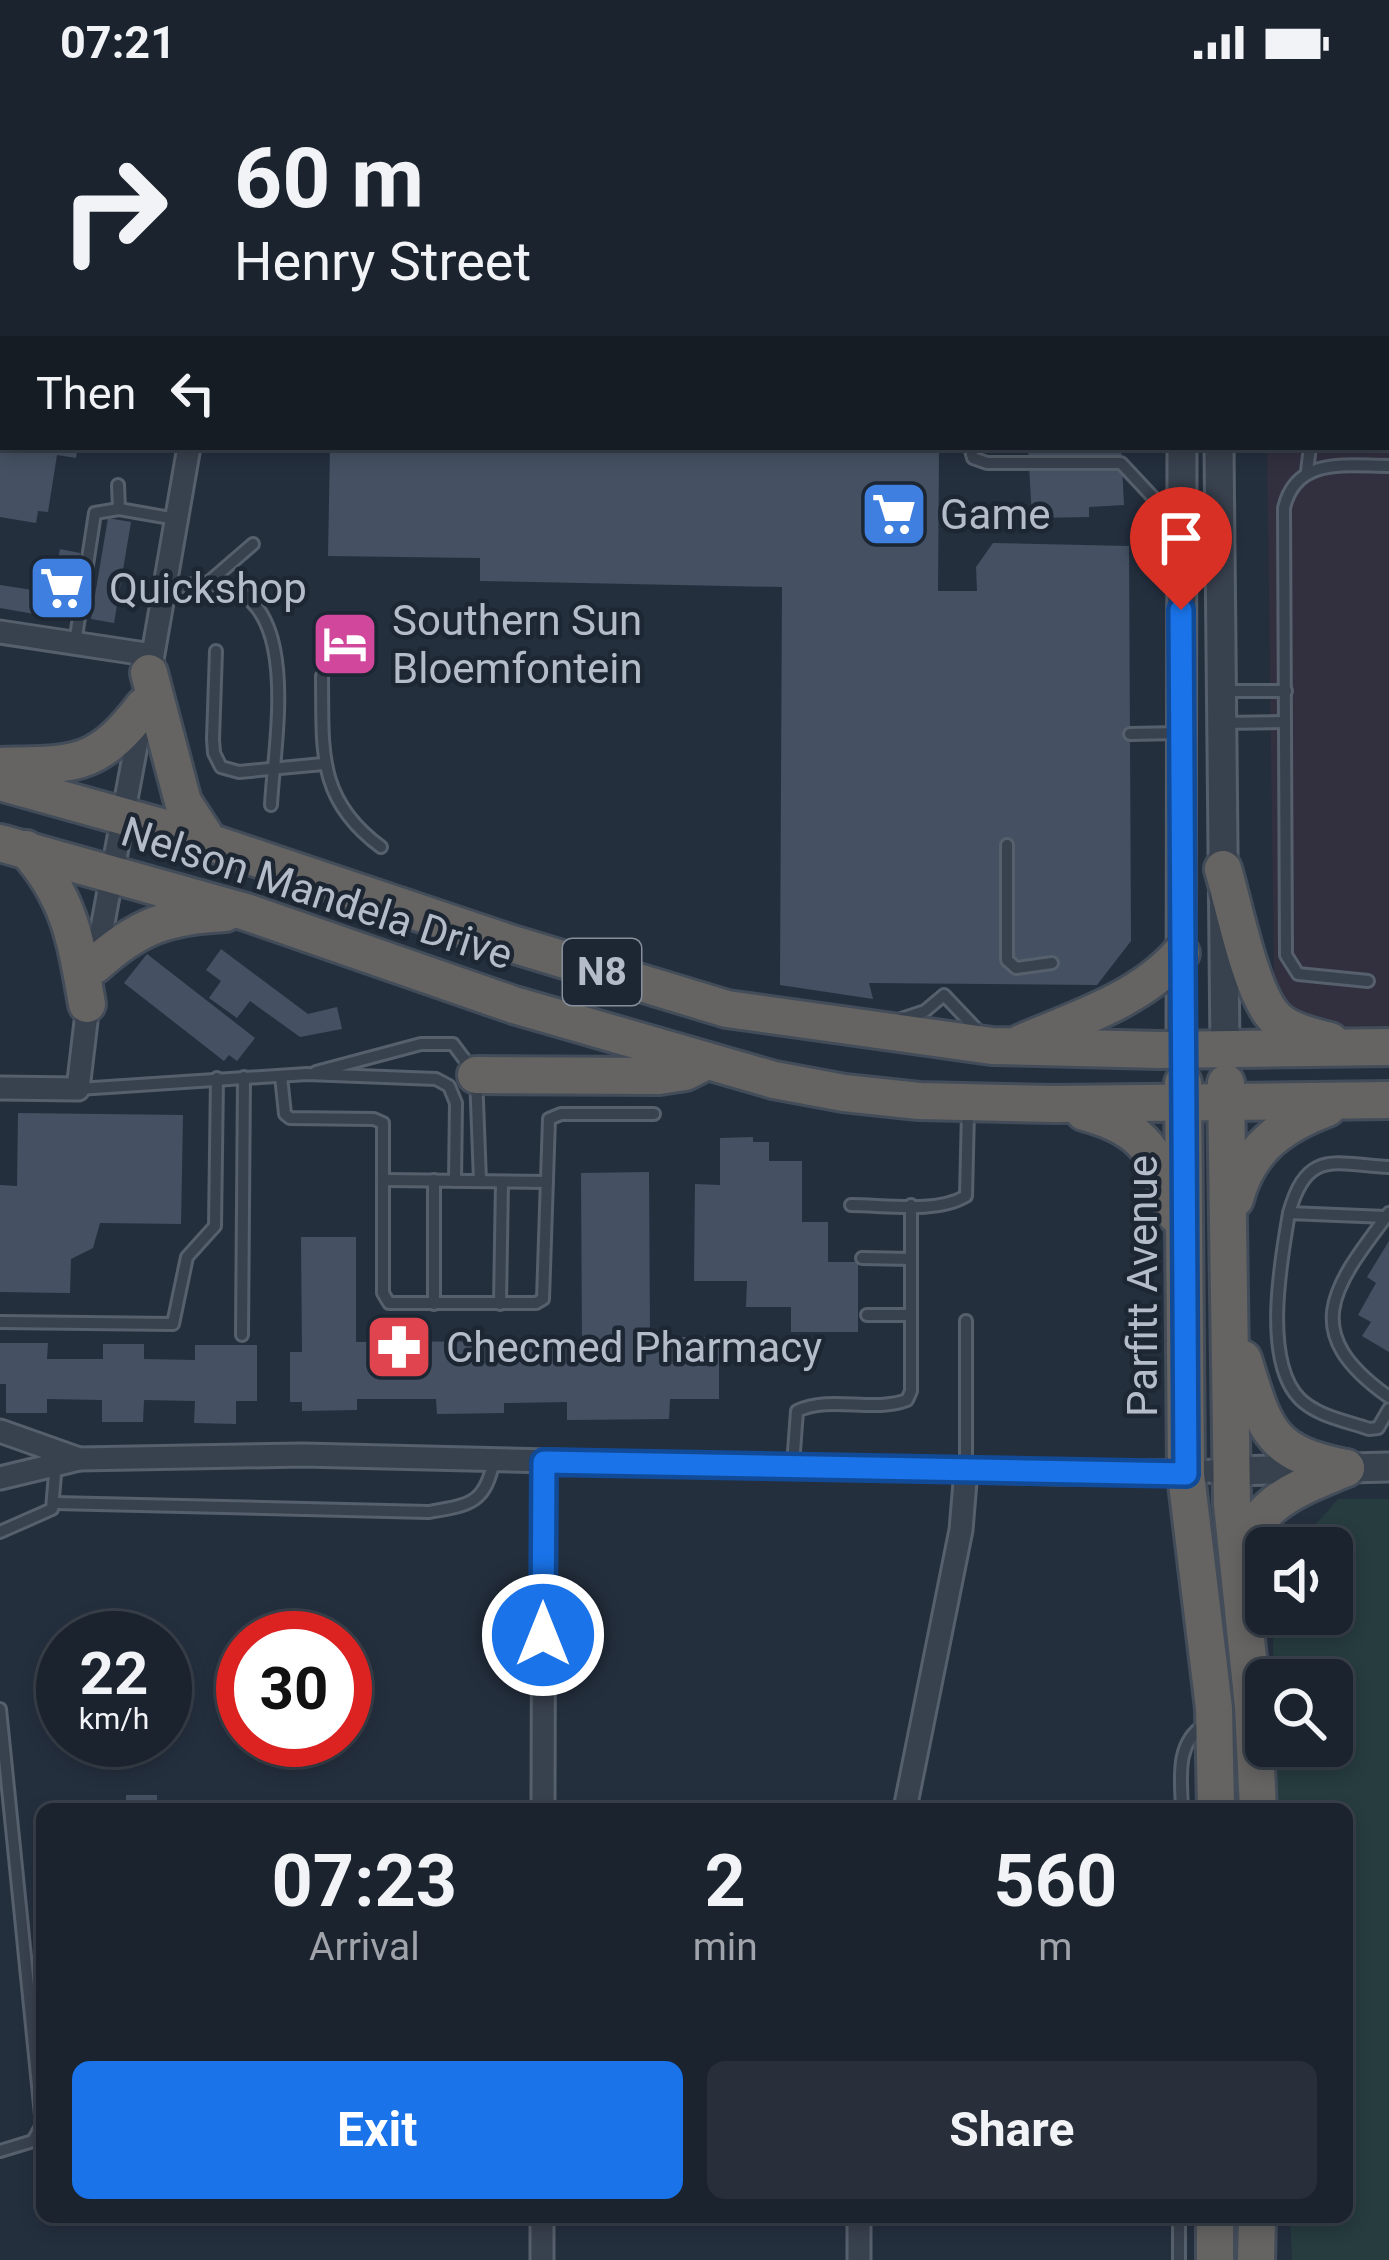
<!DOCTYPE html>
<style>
body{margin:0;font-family:Roboto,sans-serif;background:#282f3a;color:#f1f3f6;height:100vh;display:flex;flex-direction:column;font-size:45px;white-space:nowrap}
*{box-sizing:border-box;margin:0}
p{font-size:39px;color:#a0a4aa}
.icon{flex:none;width:66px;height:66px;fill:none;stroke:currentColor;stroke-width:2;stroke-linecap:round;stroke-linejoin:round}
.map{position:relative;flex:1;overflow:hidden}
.drawer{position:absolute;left:36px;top:1719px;width:1317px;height:420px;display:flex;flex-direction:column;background:#1b232e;border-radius:18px;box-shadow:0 6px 18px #0003,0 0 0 3px #39404a}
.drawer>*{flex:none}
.banner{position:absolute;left:0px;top:0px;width:1389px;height:366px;box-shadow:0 6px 18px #0003,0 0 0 3px #39404a;background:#1b232e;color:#f1f3f6;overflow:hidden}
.buttons{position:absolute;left:1245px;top:1443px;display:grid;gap:24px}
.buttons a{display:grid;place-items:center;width:108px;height:108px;border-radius:18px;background:#1b232e;box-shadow:0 6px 18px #0003,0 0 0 3px #39404a;font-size:60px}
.speed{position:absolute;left:36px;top:1527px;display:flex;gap:24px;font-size:60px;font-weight:700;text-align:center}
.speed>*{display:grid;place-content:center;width:156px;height:156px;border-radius:50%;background:#1b232e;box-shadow:0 6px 18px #0003,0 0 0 3px #39404a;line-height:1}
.speed small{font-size:30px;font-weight:400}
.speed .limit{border:18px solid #d22;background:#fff;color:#111}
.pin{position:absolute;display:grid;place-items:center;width:102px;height:102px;color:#fff;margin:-123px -51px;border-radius:50% 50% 50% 0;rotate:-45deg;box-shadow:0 0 12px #0007}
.pin .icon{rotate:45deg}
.me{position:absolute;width:132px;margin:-66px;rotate:0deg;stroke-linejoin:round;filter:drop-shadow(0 0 9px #0008)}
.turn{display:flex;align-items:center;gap:42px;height:252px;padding:0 36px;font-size:54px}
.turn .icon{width:156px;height:156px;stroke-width:2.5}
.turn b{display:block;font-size:84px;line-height:102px}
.then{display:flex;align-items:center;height:114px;padding:0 36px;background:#0003;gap:24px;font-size:45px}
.eta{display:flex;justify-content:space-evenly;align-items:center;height:204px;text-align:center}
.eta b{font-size:72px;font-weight:700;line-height:84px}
.cta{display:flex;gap:24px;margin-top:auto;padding:24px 36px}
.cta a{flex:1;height:138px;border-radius:18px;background:#1a73e8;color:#fff;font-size:48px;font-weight:700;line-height:138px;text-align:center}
.cta a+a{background:#282f3a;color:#f1f3f6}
.status{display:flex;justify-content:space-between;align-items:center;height:84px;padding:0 60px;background:#1b232e;direction:ltr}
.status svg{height:33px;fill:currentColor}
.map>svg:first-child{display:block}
.medical{fill:#32303f}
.green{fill:#263c3f}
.building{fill:#455162}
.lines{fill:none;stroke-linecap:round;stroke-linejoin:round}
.service-casing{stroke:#565f6c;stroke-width:16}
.minor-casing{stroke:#565f6c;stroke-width:27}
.tertiary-casing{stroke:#565f6c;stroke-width:33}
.trunk-casing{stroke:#434c59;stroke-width:42}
.service{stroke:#38414e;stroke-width:10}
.minor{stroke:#38414e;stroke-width:21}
.tertiary{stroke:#38414e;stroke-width:27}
.trunk{stroke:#656462;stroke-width:36}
.route-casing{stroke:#114b97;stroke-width:30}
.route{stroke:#1a73e8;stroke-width:21}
.labels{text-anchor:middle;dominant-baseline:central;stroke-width:9;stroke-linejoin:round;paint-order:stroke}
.shield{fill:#1d2633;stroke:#878f9c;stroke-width:3}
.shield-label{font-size:39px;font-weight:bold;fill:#b4bcc9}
.poi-label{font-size:42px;fill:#b4bcc9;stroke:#1d2633;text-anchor:start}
.street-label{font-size:42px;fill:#b4bcc9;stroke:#1d2633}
</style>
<div class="status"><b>07:21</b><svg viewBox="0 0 49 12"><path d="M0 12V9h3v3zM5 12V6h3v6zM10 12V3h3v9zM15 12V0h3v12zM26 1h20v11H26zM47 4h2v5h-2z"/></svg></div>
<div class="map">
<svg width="1389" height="2176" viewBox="0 0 1389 2176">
<rect width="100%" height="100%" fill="#242f3e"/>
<path class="medical" d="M1389,325v622h-46l-32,-5 -27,-21 -10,-32 -7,-526h119z"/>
<path class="green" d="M1338,1415h51v761h-97l-2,-43h57v-408h-69l-2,-63h56v-66h-58l-2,-66h60v-66h-37z"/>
<g class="building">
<path d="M0,363h78l-2,11 -19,-3 -9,57 -10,-1 -2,12 -36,-6z"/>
<path d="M330,363h609l-1,144h39l-1,-24 17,-24 136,3 2,395 -34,44 -228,-2 4,16 -93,-14 2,-398 -302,-6v-23l-152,-2z"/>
<path d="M1028,363h93l3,58 -35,2v10l-57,1z"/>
<path d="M108,434l23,4 -17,101 -23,-4z"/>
<path d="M60,465l20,4 -11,67 -69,-12v-23l52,8z"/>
<path d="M221,865l87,65 29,-7 5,22 -42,8 -50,-36 -13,17 -28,-20 12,-17 -15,-11z"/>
<path d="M147,870l108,84 -18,23 -8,-6 -5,6 -100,-78z"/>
<path d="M18,1029l165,2 -2,109 -81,-1 -7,25 -22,11 -1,34 -70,-1v-107l17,1z"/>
<path d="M753,1053v5h16v19h33v61h26v40h30v70h-67v-25h-45l1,-26h-53l1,-97 25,1v-47z"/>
<path d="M649,1088l1,165h69v62h-49l-1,20 -102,1v-18l-63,1v10l-67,1 -1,-15h-79v11l-55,1v-9h-12v-50h12l-1,-115h55v105l226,-1 -1,-168z"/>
<path d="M1389,1157v111l-27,-16 9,-14 -13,-7 18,-32 -9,-6z"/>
<path d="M0,1259h48l-1,16h56v-15h41v15l51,1v-15h62v56h-21v23l-42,-1 1,-22 -51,-1 -1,22h-41v-22l-55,-1v14h-41v-29h-6z"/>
<rect x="126" y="1711" width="31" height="14"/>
</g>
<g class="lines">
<defs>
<g id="service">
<path d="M1111,0l1,3"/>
<path d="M1386,330h3"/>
<path d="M970,363l3,11 14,5h134l56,60"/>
<path d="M1307,387l3,-24"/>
<path d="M118,401l1,24 57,10"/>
<path d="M202,501c105,-4 72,154 69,220"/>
<path d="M165,504l44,-6 44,-38"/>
<path d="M75,559l20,-130 24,-4"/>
<path d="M216,567l-3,88 1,14 7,14 18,5 84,-8"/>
<path d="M322,592c1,74 -6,123 59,171"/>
<path d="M1225,607h61"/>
<path d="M1223,639l62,-1"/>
<path d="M1130,650l48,-1"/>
<path d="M1007,761v115l9,8 36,-5"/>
<path d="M1368,897l-70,-7 -12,-19 -2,-447c12,-52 63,-42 105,-42"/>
<path d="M898,936l27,-9 19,-16 37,39"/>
<path d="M316,988l105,-28h32l23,31 4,106"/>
<path d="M281,992l4,38 5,4 84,1 9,4v170l6,10h147l7,-4 6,-180 12,-5h93"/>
<path d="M78,1005l229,-15 129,5 13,7 7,17 -1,78"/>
<path d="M385,1096l162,2"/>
<path d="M851,1121c33,0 85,9 115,-9l2,-85"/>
<path d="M1289,1129c18,-64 44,-49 100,-46"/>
<path d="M1389,1129c-56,74 -92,119 0,184"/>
<path d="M1386,1133l-97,-4c-8,47 -27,148 11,186 17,17 46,22 69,30l9,-1 11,-19"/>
<path d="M862,1174l49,1"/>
<path d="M434,1220v-124"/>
<path d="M500,1220l2,-122"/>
<path d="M867,1231h44"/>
<path d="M966,1237v149"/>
<path d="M0,1238l173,2 14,-67 28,-31 2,-148"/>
<path d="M242,1251l2,-258"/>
<path d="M793,1381l4,-54c34,-16 75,2 110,-11l4,-9v-186"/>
<path d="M55,1419l373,9c42,-7 57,-8 66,-52"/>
<path d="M0,1448l52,-23 4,-46"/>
<path d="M0,1625l42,416"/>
<path d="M1182,1725c-1,-30 -7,-65 22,-84"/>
<path d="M0,2067l33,-10 9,-16"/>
<path d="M1179,2176v-43"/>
</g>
<g id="minor">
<path d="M210,3v-3"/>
<path d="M856,3v-3"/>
<path d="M1386,266h3"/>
<path d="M0,548l152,23"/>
<path d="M148,599l41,-236"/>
<path d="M95,882l46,-247"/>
<path d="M0,1004l78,1 11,-93"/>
<path d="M0,1347l79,28"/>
<path d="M0,1394l79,-19 224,-4 755,18 175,-2"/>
<path d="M543,1725l1,-347"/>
<path d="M905,1725l56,-279 5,-60"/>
<path d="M859,2133v43"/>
<path d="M542,2176v-43"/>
</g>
<g id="tertiary">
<path d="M1177,0v3"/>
<path d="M1216,0v3"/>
<path d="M1219,363l6,603"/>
<path d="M1181,966l1,-603"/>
<path d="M1233,1387l156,-4"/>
</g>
<g id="trunk">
<path d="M149,589l34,129 26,40"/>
<path d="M0,682c74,-2 96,3 144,-60"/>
<path d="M0,698l176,49 333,112 218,66 265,37 168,4 229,-3"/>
<path d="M0,759l246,69 268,93 260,75 70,13 75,8 136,3 334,-4"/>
<path d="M26,765c44,49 50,92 61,155"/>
<path d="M1223,785c11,37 26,115 48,144 12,17 39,23 59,28"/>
<path d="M95,881c43,-39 72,-49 130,-52"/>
<path d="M1021,959c56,-24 119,-43 160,-90"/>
<path d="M476,991l183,1 26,-4 22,-11"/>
<path d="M1183,999l3,392 28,233 2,101"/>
<path d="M1226,999l6,421 21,202 5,103"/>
<path d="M1084,1028c65,18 73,42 92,103"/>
<path d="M1235,1115c13,-50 46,-74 92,-91"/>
<path d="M1243,1275c22,70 25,94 103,109"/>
<path d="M1242,1474c13,-57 55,-69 104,-90"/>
<path d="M1215,2176v-43"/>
<path d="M1256,2176l1,-43"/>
</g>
</defs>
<use href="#service" class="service-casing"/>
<use href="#minor" class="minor-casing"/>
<use href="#tertiary" class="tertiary-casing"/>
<use href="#trunk" class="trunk-casing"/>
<use href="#service" class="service"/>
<use href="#minor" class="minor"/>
<use href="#tertiary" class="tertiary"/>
<use href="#trunk" class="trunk"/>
</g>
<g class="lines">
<defs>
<path id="route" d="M543,1551l1,-173 642,12 -5,-864"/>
</defs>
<use href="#route" class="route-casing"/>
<use href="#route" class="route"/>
</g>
<defs>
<symbol id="supermarket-square" viewBox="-11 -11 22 22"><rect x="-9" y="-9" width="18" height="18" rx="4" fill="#3f7fe0" stroke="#1d2633"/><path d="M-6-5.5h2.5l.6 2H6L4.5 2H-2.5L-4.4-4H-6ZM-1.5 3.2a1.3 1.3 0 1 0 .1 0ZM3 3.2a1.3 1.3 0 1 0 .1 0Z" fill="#fff"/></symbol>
<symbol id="hotel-square" viewBox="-11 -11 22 22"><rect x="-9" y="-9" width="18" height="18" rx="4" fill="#d1479c" stroke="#1d2633"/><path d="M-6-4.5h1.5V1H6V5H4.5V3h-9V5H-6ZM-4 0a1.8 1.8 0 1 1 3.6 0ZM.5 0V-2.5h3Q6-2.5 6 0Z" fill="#fff"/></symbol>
<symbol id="pharmacy-square" viewBox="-11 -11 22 22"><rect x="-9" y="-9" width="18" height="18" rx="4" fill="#e0444e" stroke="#1d2633"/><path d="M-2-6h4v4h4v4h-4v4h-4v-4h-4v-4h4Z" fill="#fff"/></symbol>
</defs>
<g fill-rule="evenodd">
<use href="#supermarket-square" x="856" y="392" width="76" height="76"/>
<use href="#supermarket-square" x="24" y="466" width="76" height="76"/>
<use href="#hotel-square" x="307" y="522" width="76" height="76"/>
<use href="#pharmacy-square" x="361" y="1225" width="76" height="76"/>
</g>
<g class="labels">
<rect class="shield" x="563" y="855" width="78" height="66" rx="9"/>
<g class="shield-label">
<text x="602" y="888">N8</text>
</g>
<g class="poi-label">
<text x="940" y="430">Game</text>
<text x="109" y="504">Quickshop</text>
<text x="392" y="536">Southern Sun<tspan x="392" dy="48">Bloemfontein</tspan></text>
<text x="446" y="1263">Checmed Pharmacy</text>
</g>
<g class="street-label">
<text transform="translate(317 809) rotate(18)">Nelson Mandela Drive</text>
<text transform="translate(1142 1202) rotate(-90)">Parfitt Avenue</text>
</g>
</g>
</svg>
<div class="buttons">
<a><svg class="icon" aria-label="sound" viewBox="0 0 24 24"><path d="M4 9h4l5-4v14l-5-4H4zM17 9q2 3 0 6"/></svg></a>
<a><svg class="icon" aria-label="search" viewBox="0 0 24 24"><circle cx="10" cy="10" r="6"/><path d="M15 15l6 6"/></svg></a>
</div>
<div class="speed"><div>22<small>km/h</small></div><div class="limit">30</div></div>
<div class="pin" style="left:1181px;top:526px;background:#d93025"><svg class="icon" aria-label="arrive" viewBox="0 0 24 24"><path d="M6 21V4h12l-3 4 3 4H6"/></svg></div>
<svg class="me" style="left:543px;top:1551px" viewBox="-20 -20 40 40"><circle r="17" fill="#1a73e8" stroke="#fff" stroke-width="3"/><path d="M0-11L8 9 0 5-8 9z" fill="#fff"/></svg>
<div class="banner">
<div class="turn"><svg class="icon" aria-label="right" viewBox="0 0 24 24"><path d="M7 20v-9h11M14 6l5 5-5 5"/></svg><div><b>60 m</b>Henry Street</div></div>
<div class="then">Then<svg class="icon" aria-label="left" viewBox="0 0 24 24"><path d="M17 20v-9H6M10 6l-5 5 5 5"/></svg></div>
</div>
<section class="drawer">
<div class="eta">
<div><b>07:23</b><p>Arrival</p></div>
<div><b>2</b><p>min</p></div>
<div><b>560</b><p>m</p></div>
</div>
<div class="cta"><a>Exit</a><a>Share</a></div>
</section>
</div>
